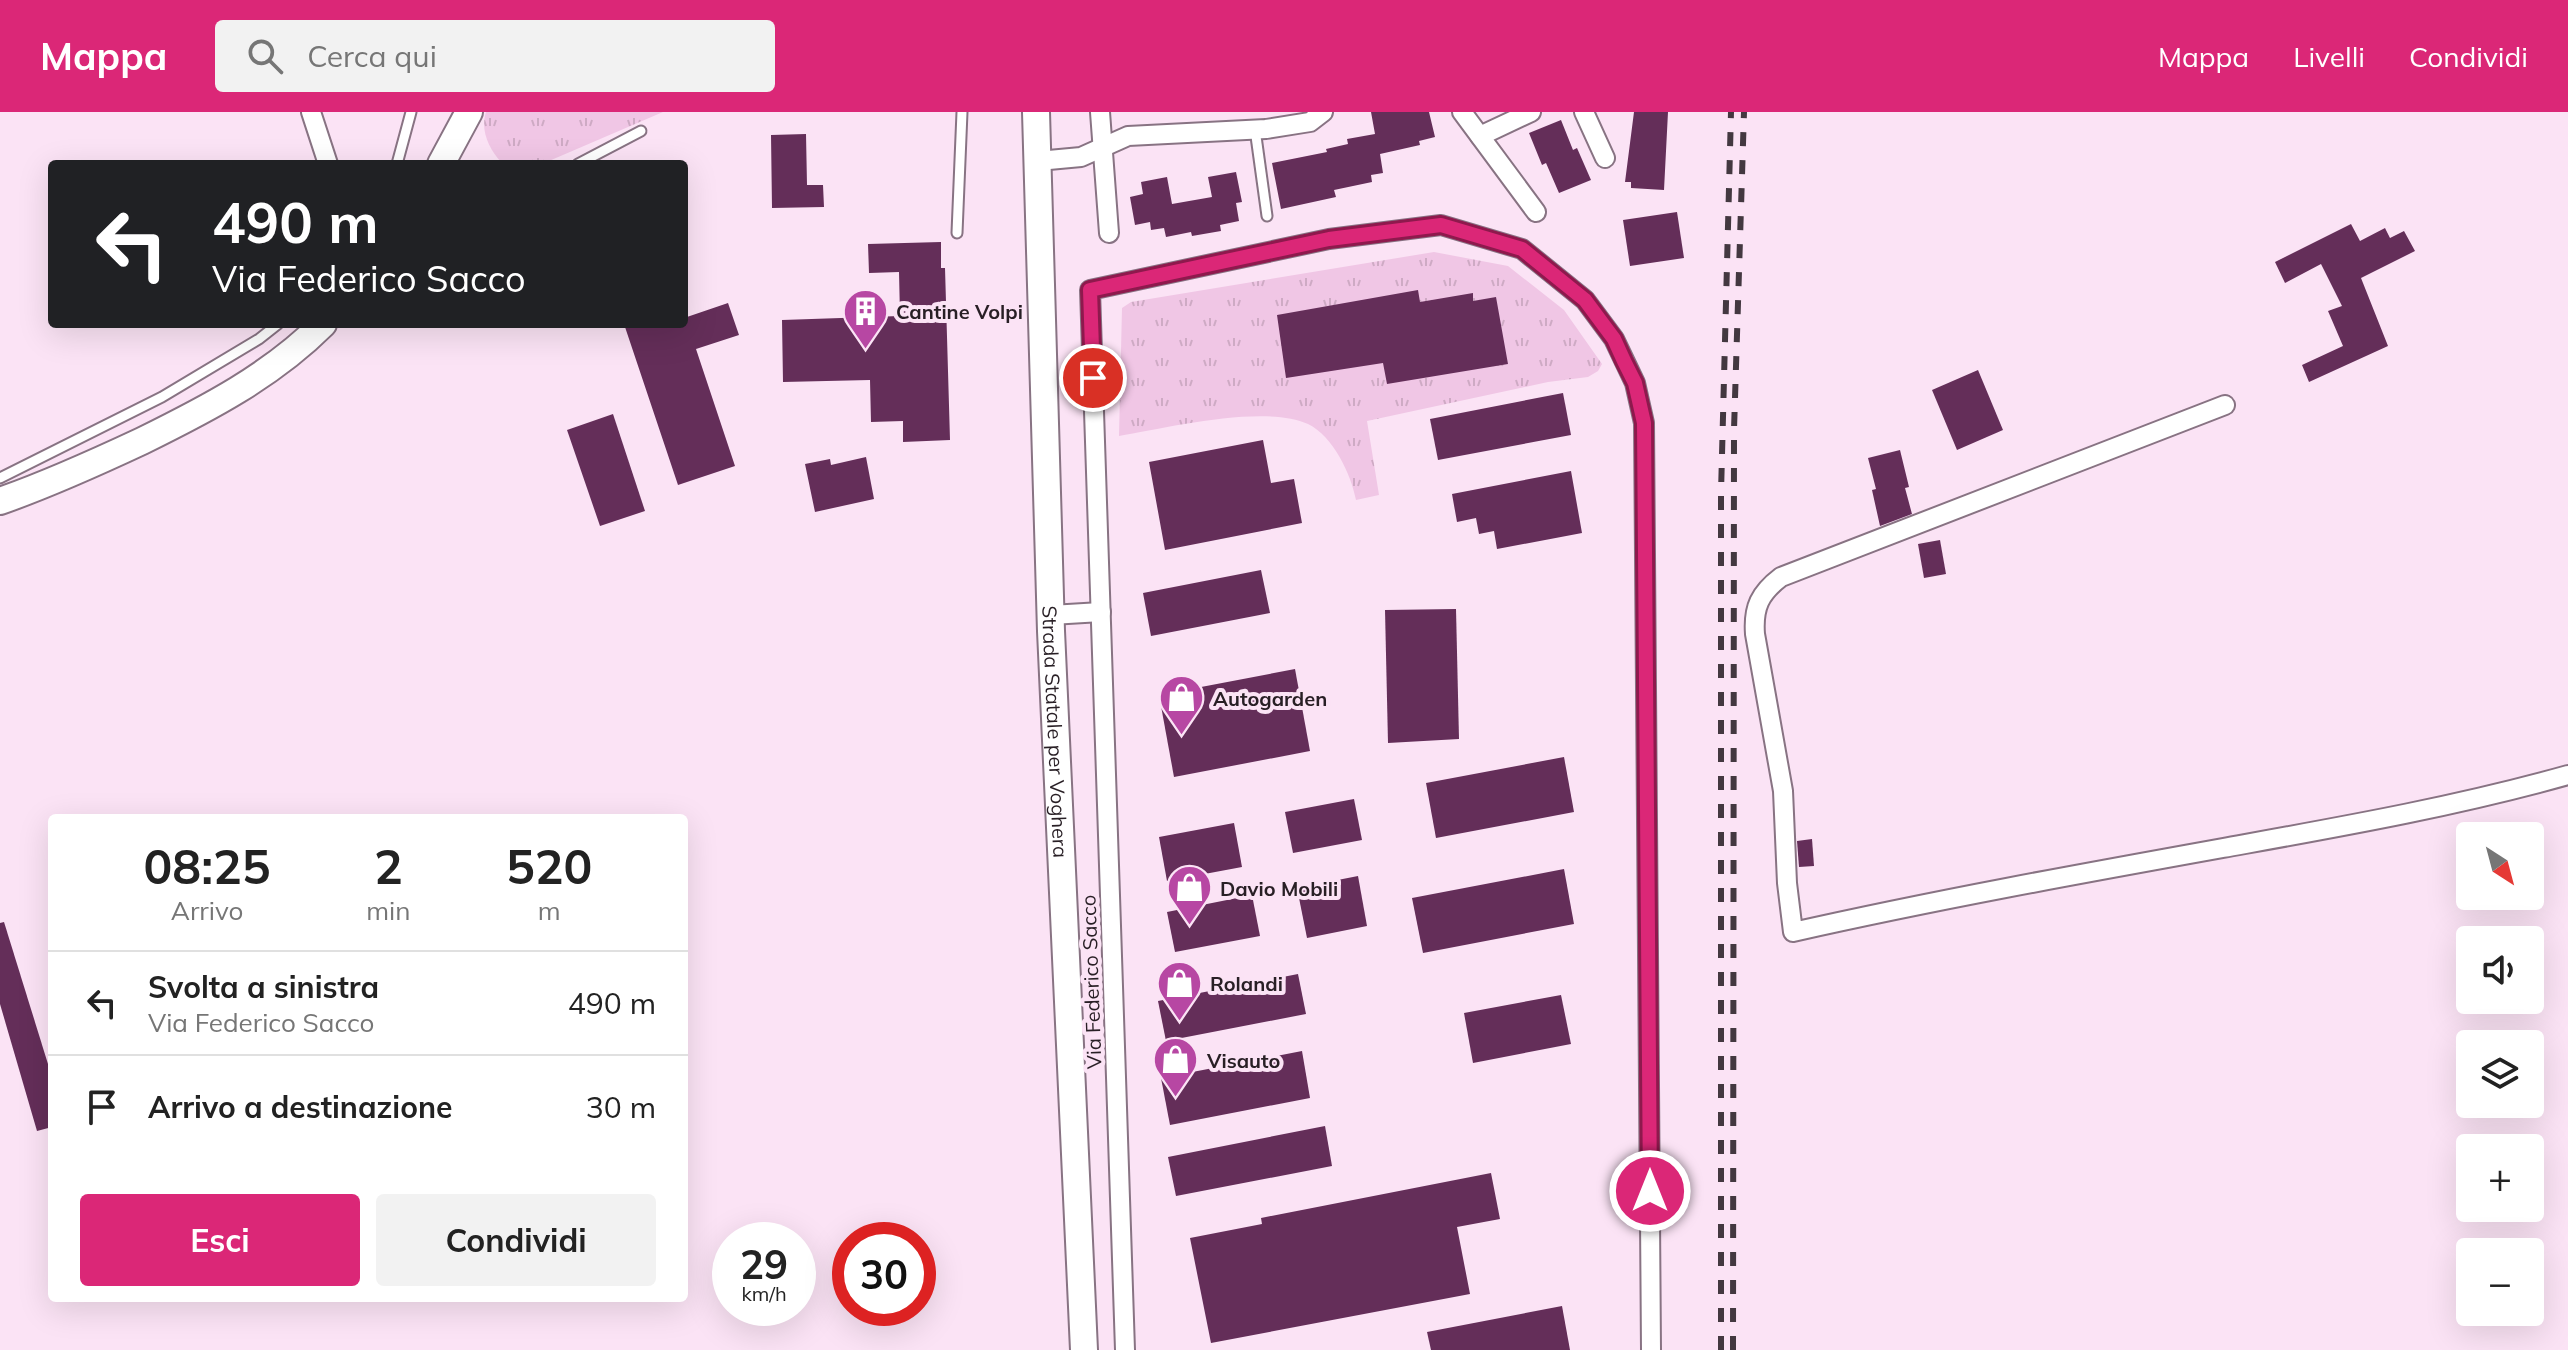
<!DOCTYPE html>
<html lang="it">
<meta charset="utf-8">
<style>
body{margin:0;font-family:Mulish,sans-serif;background:#f2f2f2;color:#222;height:100vh;display:flex;flex-direction:column;font-size:30px;white-space:nowrap}
*{box-sizing:border-box;margin:0}
p{font-size:26px;color:#767676}
.icon{flex:none;width:44px;height:44px;fill:none;stroke:currentColor;stroke-width:2;stroke-linecap:round;stroke-linejoin:round}
.map{position:relative;flex:1;overflow:hidden}
.details{position:absolute;left:48px;top:702px;width:640px;height:488px;display:flex;flex-direction:column;background:#fff;border-radius:8px;box-shadow:0 8px 32px #0002}
.details>*{flex:none}
.guide{position:absolute;left:48px;top:48px;width:640px;height:168px;border-radius:8px;box-shadow:0 8px 32px #0002;background:#202124;color:#fff;overflow:hidden}
.needle{width:52px;rotate:144deg}
.fabs{position:absolute;left:2456px;top:710px;display:grid;gap:16px}
.fabs a{display:grid;place-items:center;width:88px;height:88px;border-radius:8px;background:#fff;box-shadow:0 8px 32px #0002;font-size:40px}
.speed{position:absolute;left:712px;top:1110px;display:flex;gap:16px;font-size:40px;font-weight:700;text-align:center}
.speed>*{display:grid;place-content:center;width:104px;height:104px;border-radius:50%;background:#fff;box-shadow:0 8px 32px #0002;line-height:1}
.speed small{font-size:20px;font-weight:400}
.speed .limit{border:12px solid #d22;background:#fff;color:#111}
.pin{position:absolute;display:grid;place-items:center;width:68px;height:68px;color:#fff;margin:-34px;border:4px solid #fff;border-radius:50%;box-shadow:0 2px 8px #0007}
.me{position:absolute;width:88px;margin:-44px;rotate:0deg;stroke-linejoin:round;filter:drop-shadow(0 0 6px #0008)}
.turn{display:flex;align-items:center;gap:28px;height:168px;padding:0 32px;font-size:36px}
.turn .icon{width:104px;height:104px;stroke-width:2.5}
.turn b{display:block;font-size:56px;line-height:68px}
.eta{display:flex;justify-content:space-evenly;align-items:center;height:136px;text-align:center}
.eta b{font-size:48px;font-weight:700;line-height:56px}
.action{display:flex;gap:16px;margin-top:auto;padding:16px 32px}
.action a{flex:1;height:92px;border-radius:8px;background:#db2777;color:#fff;font-size:32px;font-weight:700;line-height:92px;text-align:center}
.action a+a{background:#f2f2f2;color:#222}
ul{padding:0;list-style:none}
li{display:flex;align-items:center;gap:24px;height:104px;padding:0 32px;border-top:2px solid #e0e0e0}
li div{flex:1}
li b{display:block;font-size:30px}
li em{font-style:normal}
header{display:flex;align-items:center;gap:48px;box-sizing:border-box;height:112px;padding:0 40px;background:#db2777;color:#fff}
header strong{font-size:38px}
nav{display:flex;gap:44px;margin-inline-start:auto;font-size:28px}
.search{width:560px;height:72px;background:#f2f2f2;display:flex;align-items:center;gap:20px;box-sizing:border-box;padding:0 28px;border-radius:8px;color:#767676;font-size:30px}
.map>svg:first-child{display:block}
.grass{fill:url(#grass-tufts)}
.building{fill:#642e59}
.lines{fill:none;stroke-linecap:round;stroke-linejoin:round}
.lane-casing{stroke:#887383;stroke-width:13}
.street-casing{stroke:#887383;stroke-width:22}
.secondary-casing{stroke:#887383;stroke-width:30}
.lane{stroke:#fff;stroke-width:9}
.street{stroke:#fff;stroke-width:18}
.secondary{stroke:#fff;stroke-width:26}
.rail{stroke:#433840;stroke-width:6;stroke-dasharray:14 14;stroke-linecap:butt}
.route-casing{stroke:#8e194d;stroke-width:20}
.route{stroke:#db2777;stroke-width:14}
.labels{text-anchor:middle;dominant-baseline:central;stroke-width:8;stroke-linejoin:round;paint-order:stroke}
.poi-label{font-size:20px;font-weight:bold;fill:#281f25;stroke:#fbe3f5;text-anchor:start}
.street-label{font-size:20px;fill:#281f25;stroke:#fbe3f5}
</style>
<header>
<strong>Mappa</strong>
<div class="search"><svg class="icon" aria-label="search" viewBox="0 0 24 24"><circle cx="10" cy="10" r="6"/><path d="M15 15l6 6"/></svg>Cerca qui</div>
<nav><a>Mappa</a><a>Livelli</a><a>Condividi</a></nav>
</header>
<div class="map">
<svg width="2568" height="1238" viewBox="0 0 2568 1238">
<defs>
<pattern id="grass-tufts" width="24" height="20" patternUnits="userSpaceOnUse" patternTransform="scale(2)"><rect width="24" height="20" fill="#f0c6e5"/><path d="M3 7l-1-3M5 7V3M7 7l1-3M15 17l-1-3M17 17v-4M19 17l1-3" fill="none" stroke="#ceaac4"/></pattern>
</defs>
<rect width="100%" height="100%" fill="#fbe3f5"/>
<g class="grass">
<path d="M486,0h177l-121,52 -41,-2c-12,-13 -21,-32 -15,-50z"/>
<path d="M1434,140l74,14 56,44 38,54 -4,7 -10,6 -40,5 -181,39 12,74 -23,5c-5,-26 -23,-64 -48,-76 -44,-20 -142,4 -189,12l3,-128 9,-6z"/>
</g>
<g class="building">
<path d="M1371,0h58l6,25 -16,4 1,4 -40,9 3,19 -12,2 1,7 -38,8 2,7 -55,12 -9,-46 55,-11 -1,-3 22,-5 -1,-5 28,-5z"/>
<path d="M1634,0h34l-4,78 -33,-2v-6h-6z"/>
<path d="M1561,8l12,30 4,-2 14,32 -32,13 -13,-30 -4,2 -13,-32z"/>
<path d="M806,22l1,51h16l1,22 -52,1 -1,-73z"/>
<path d="M1236,60l6,30 -6,1 3,18 -19,4 1,6 -29,5 -1,-4 -25,5 -2,-9 -13,2 -1,-8 -15,3 -5,-28 13,-3 -2,-12 26,-5 5,27 40,-7 -4,-20z"/>
<path d="M1677,100l7,46 -54,8 -7,-46z"/>
<path d="M2351,112l9,17 25,-13 5,10 14,-7 11,20 -54,27 27,68 -79,36 -7,-17 41,-19 -15,-35 14,-5 -21,-42 -36,19 -10,-21z"/>
<path d="M941,130v26h4l5,172 -47,2v-21l-32,1 -1,-42 -87,2 -1,-62 118,-4 -1,-44 -30,1 -1,-29z"/>
<path d="M1418,178l2,12 53,-9v8l23,-4 12,67 -121,20 -4,-21 -97,15 -9,-63z"/>
<path d="M728,191l11,32 -43,14 39,117 -57,19 -54,-161h60v-6z"/>
<path d="M1978,258l25,60 -46,20 -25,-60z"/>
<path d="M1563,281l8,42 -133,25 -8,-41z"/>
<path d="M613,302l32,97 -45,15 -33,-96z"/>
<path d="M1263,328l8,43 23,-4 8,44 -137,27 -16,-88z"/>
<path d="M1900,338l9,37 -4,1 7,26 -32,12 -8,-36 4,-1 -8,-31z"/>
<path d="M866,345l8,42 -59,13 -10,-48 25,-5 1,6z"/>
<path d="M1571,359l11,62 -85,16 -3,-18 -15,3 -3,-16 -19,4 -5,-28z"/>
<path d="M1940,428l6,34 -22,4 -6,-34z"/>
<path d="M1261,458l9,43 -119,23 -8,-43z"/>
<path d="M1456,497l3,130 -71,4 -3,-133z"/>
<path d="M1295,557l15,82 -136,26 -15,-82z"/>
<path d="M1564,645l10,55 -138,26 -10,-55z"/>
<path d="M1354,687l8,41 -69,13 -8,-41z"/>
<path d="M1234,711l8,44 -75,14 -8,-44z"/>
<path d="M1812,727l2,27 -15,1 -2,-26z"/>
<path d="M1564,757l10,55 -151,29 -11,-55z"/>
<path d="M1358,764l9,50 -60,12 -10,-50z"/>
<path d="M1252,783l8,41 -85,16 -8,-40z"/>
<path d="M4,810l48,155v50l-15,4 -37,-127v-81z"/>
<path d="M1298,862l8,40 -140,27 -8,-40z"/>
<path d="M1561,883l10,49 -98,19 -9,-50z"/>
<path d="M1302,939l8,47 -140,27 -9,-47z"/>
<path d="M1325,1014l7,40 -156,30 -8,-39z"/>
<path d="M1491,1061l9,46 -43,8 13,67 -259,49 -21,-105 72,-14 -1,-6z"/>
<path d="M1562,1194l8,44h-139l-4,-18z"/>
</g>
<g class="lines">
<defs>
<g id="lane">
<path d="M1255,17l12,87"/>
<path d="M397,52l14,-52"/>
<path d="M578,52l63,-33"/>
<path d="M957,121l5,-121"/>
<path d="M0,366l162,-81 97,-58 19,-15"/>
</g>
<g id="street">
<path d="M311,0l17,52"/>
<path d="M1100,0l9,121"/>
<path d="M1462,0l74,100"/>
<path d="M1584,0l21,46"/>
<path d="M1480,24l51,-24"/>
<path d="M1038,49l43,-4 47,-21 138,-7 44,-7 13,-10"/>
<path d="M2225,293l-444,172c-21,16 -28,30 -26,57l28,157 4,92 6,49c142,-32 286,-58 430,-84 116,-21 231,-41 345,-73"/>
<path d="M1051,503l50,-3"/>
<path d="M1125,1238l-35,-1060 239,-51 112,-14 81,24 63,51 29,39 21,44 9,40 7,927"/>
</g>
<g id="secondary">
<path id="s1" d="M1036,0l15,519 33,719"/>
<path d="M441,52l28,-52"/>
<path d="M0,389c49,-17 95,-38 142,-60 65,-32 129,-65 181,-117"/>
</g>
</defs>
<use href="#lane" class="lane-casing"/>
<use href="#street" class="street-casing"/>
<use href="#secondary" class="secondary-casing"/>
<use href="#lane" class="lane"/>
<use href="#street" class="street"/>
<use href="#secondary" class="secondary"/>
<g class="rail">
<path d="M1721,1238v-857l10,-381"/>
<path d="M1733,1238l1,-920 10,-318"/>
</g>
</g>
<g class="lines">
<defs>
<path id="route" d="M1093,266l-3,-88 239,-51 112,-14 81,24 63,51 29,39 10,22 11,22 9,40 6,768"/>
</defs>
<use href="#route" class="route-casing"/>
<use href="#route" class="route"/>
</g>
<defs>
<symbol id="building-pin" viewBox="-11 -11 22 30"><path d="M0 17L-7.5 6A9.5 9.5 0 1 1 7.5 6Z" fill="#b747a3" stroke="#fbe3f5"/><path d="M-4-6H4V6H1V3H-1V6H-4ZM-2.5-4.3h1.7v1.8h-1.7ZM.8-4.3h1.7v1.8H.8ZM-2.5-1h1.7V.8h-1.7ZM.8-1h1.7V.8H.8Z" fill="#fff"/></symbol>
<symbol id="shop-pin" viewBox="-11 -11 22 30"><path d="M0 17L-7.5 6A9.5 9.5 0 1 1 7.5 6Z" fill="#b747a3" stroke="#fbe3f5"/><path d="M-5-2.5h2.3a2.7 3.5 0 0 1 5.4 0H5L5.5 6h-11ZM-1.5-2.5h3a1.5 2.3 0 0 0-3 0Z" fill="#fff"/></symbol>
</defs>
<g fill-rule="evenodd">
<use href="#building-pin" x="840" y="174" width="51" height="69"/>
<use href="#shop-pin" x="1156" y="560" width="51" height="69"/>
<use href="#shop-pin" x="1164" y="750" width="51" height="69"/>
<use href="#shop-pin" x="1154" y="846" width="51" height="69"/>
<use href="#shop-pin" x="1150" y="922" width="51" height="69"/>
</g>
<g class="labels">
<g class="poi-label">
<text x="896" y="199">Cantine Volpi</text>
<text x="1213" y="586">Autogarden</text>
<text x="1220" y="776">Davio Mobili</text>
<text x="1210" y="871">Rolandi</text>
<text x="1207" y="948">Visauto</text>
</g>
<g class="street-label">
<text stroke="none"><textPath href="#s1" startOffset="620">Strada Statale per Voghera</textPath></text>
<text transform="translate(1091 870) rotate(-92)">Via Federico Sacco</text>
</g>
</g>
</svg>
<div class="fabs">
<a><svg class="needle" viewBox="-14 -14 28 28"><path d="M0-13l5 13h-10z" fill="#e53935"/><path d="M0 13l5-13h-10z" fill="#767676"/></svg></a>
<a><svg class="icon" aria-label="sound" viewBox="0 0 24 24"><path d="M4 9h4l5-4v14l-5-4H4zM17 9q2 3 0 6"/></svg></a>
<a><svg class="icon" aria-label="layers" viewBox="0 0 24 24"><path d="M12 4l9 5-9 5-9-5zM3 14l9 5 9-5"/></svg></a>
<a>+</a>
<a>−</a>
</div>
<div class="speed"><div>29<small>km/h</small></div><div class="limit">30</div></div>
<div class="pin" style="left:1093px;top:266px;background:#d93025"><svg class="icon" aria-label="arrive" viewBox="0 0 24 24"><path d="M6 21V4h12l-3 4 3 4H6"/></svg></div>
<svg class="me" style="left:1650px;top:1079px" viewBox="-20 -20 40 40"><circle r="17" fill="#db2777" stroke="#fff" stroke-width="3"/><path d="M0-11L8 9 0 5-8 9z" fill="#fff"/></svg>
<div class="guide">
<div class="turn"><svg class="icon" aria-label="left" viewBox="0 0 24 24"><path d="M17 20v-9H6M10 6l-5 5 5 5"/></svg><div><b>490 m</b>Via Federico Sacco</div></div>
</div>
<section class="details">
<div class="eta">
<div><b>08:25</b><p>Arrivo</p></div>
<div><b>2</b><p>min</p></div>
<div><b>520</b><p>m</p></div>
</div>
<ul>
<li><svg class="icon" aria-label="left" viewBox="0 0 24 24"><path d="M17 20v-9H6M10 6l-5 5 5 5"/></svg><div><b>Svolta a sinistra</b><p>Via Federico Sacco</p></div><em>490 m</em></li>
<li><svg class="icon" aria-label="arrive" viewBox="0 0 24 24"><path d="M6 21V4h12l-3 4 3 4H6"/></svg><div><b>Arrivo a destinazione</b></div><em>30 m</em></li>
</ul>
<div class="action"><a>Esci</a><a>Condividi</a></div>
</section>
</div>
